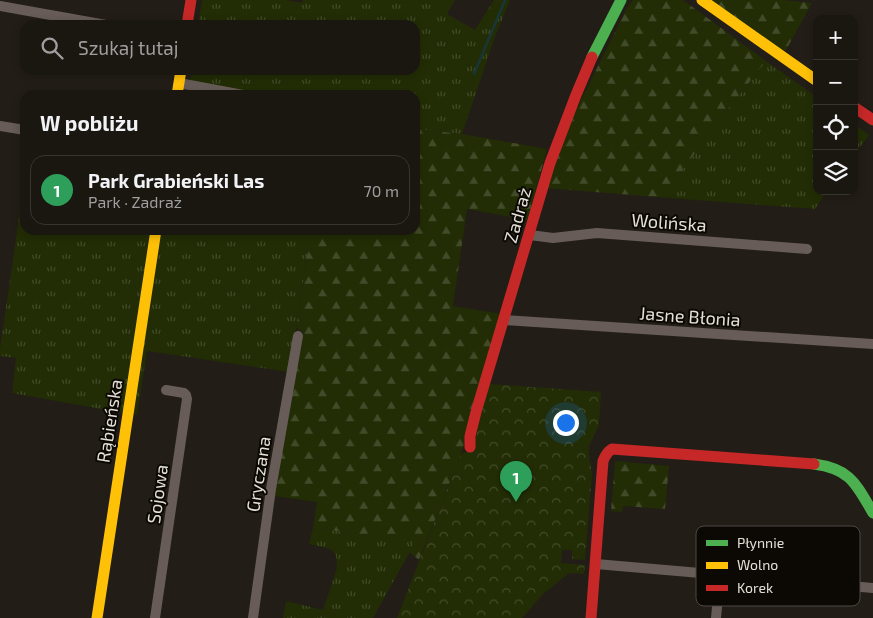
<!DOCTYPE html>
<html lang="pl">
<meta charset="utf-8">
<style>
:root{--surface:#1a1610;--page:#231f19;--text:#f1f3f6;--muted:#9f9f9f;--line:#383530;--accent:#2563eb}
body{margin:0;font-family:"Exo 2",sans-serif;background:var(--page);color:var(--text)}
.controls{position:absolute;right:15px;top:15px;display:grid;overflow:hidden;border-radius:10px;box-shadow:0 2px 8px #0003}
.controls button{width:45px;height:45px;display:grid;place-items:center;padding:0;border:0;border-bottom:1px solid var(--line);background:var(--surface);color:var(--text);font:25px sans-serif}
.you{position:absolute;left:565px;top:422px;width:18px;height:18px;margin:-12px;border:4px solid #fff;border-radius:50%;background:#1a73e8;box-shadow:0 0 0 8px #1a73e833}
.badge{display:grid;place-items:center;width:32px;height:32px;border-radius:50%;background:var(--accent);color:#fff;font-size:16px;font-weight:700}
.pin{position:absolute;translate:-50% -41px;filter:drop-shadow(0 1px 2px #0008)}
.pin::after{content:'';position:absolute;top:26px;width:18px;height:15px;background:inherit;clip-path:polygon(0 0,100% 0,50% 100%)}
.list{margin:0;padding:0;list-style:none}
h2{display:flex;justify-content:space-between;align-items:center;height:65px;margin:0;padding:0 20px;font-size:21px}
h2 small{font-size:16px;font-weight:400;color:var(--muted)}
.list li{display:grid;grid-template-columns:32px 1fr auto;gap:15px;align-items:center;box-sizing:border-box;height:70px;margin:0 10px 10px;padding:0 10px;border:1px solid var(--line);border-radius:15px}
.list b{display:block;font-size:19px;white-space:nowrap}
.list p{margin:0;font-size:16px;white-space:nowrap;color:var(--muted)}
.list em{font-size:16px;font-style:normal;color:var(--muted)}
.icon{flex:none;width:28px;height:28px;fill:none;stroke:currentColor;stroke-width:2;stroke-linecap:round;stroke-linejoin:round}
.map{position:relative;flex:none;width:873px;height:618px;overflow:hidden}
.search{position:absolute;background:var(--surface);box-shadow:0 2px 8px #0003;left:20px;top:20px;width:400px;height:55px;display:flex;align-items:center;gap:12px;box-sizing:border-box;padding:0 18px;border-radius:15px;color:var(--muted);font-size:19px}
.panel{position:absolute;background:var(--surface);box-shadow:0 2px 8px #0003;left:20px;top:90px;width:400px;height:145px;border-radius:15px}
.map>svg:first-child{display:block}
</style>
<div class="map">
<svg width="873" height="618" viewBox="0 0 873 618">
<defs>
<pattern id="grass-tufts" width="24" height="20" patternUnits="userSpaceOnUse" patternTransform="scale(1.25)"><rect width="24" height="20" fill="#222d05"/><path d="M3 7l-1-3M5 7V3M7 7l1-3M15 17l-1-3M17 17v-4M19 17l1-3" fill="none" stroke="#424b29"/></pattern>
<pattern id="forest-firs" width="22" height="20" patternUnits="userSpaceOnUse" patternTransform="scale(1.25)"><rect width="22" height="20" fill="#222d05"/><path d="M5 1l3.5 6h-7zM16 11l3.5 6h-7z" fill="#424b29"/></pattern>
<pattern id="park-crowns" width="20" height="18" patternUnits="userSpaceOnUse" patternTransform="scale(1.25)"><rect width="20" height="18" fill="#222d05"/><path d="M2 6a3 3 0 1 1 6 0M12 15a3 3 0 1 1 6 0" fill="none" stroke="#424b29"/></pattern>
</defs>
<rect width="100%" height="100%" fill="#221d16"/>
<path fill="url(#grass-tufts)" d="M 202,0 L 287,0 L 302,3 L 303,0 L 455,0 L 447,14 L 475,30 L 494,0 L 510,0 L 496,34 L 462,134 L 415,129 L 415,95 L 259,95 L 190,81 L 192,70 L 415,70 L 415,25 L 198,25 Z
M 766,61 L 817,97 L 817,191 L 827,191 L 815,209 L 670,198 L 665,189 L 675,181 L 712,129 Z
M 854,124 L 869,135 L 854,155 Z
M 25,176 L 25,230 L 152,230 L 124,413 L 12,393 L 16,358 L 0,356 L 0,349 Z
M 160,230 L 311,230 L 289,372 L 147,351 L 137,415 L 131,414 Z
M 313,528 L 416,541 L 373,618 L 283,618 L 286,601 L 323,610 L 337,568 L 336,555 L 331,549 L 309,544 Z"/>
<path fill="url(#forest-firs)" d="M 633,0 L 683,0 L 766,61 L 712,129 L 675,181 L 665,189 L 670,198 L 545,188 L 560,142 L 627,8 Z
M 710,0 L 784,0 L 812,3 L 786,50 L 782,50 Z
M 415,129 L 462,134 L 547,149 L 528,220 L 467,209 L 453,306 L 502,314 L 461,454 L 419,560 L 409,552 L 415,541 L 313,528 L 317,502 L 274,496 L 303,332 L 296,328 L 311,230 L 415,230 Z
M 615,461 L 669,466 L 665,509 L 623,506 L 622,512 L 611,511 Z"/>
<path fill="url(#park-crowns)" d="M 489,384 L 601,392 L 599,425 L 589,446 L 589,456 L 592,473 L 585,560 L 572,559 L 572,550 L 562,550 L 561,563 L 585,565 L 584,574 L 569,573 L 543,594 L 522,618 L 397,618 L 461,454 L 475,448 L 473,440 Z"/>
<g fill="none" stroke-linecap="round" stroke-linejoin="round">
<path stroke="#183638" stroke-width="2.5" d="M 474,74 L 505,0"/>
<path stroke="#675c57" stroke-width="10" d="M 0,6 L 106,25
M 179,83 L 243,95
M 0,126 L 25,130
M 530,235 L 553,238 L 597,233 L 807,249
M 504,320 L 873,344
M 596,564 L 873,588
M 155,618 L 187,399 L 186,395 L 184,393 L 166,390
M 253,618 L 271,489 L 298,336
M 716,618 L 720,574"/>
<path stroke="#4caf50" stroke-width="11" d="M 592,57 L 621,0
M 814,464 C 851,469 856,484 873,513"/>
<path stroke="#ffc107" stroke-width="11" d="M 702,0 L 817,81
M 177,95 L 181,70
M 97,618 L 156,230"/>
<path stroke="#c62828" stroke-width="11" d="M 187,25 L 191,0
M 854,107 L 873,120
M 470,447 L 470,436 L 476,412 L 550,163 L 576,95 L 592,57
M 591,618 L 603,461 C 605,456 607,452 612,449 L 814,464"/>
</g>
<g text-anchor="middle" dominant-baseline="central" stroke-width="4" stroke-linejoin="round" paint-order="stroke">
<g font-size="18" fill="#e4dfd7" stroke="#0c0905">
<text transform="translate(517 215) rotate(-74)">Zadraż</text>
<text transform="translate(669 222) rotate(4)">Wolińska</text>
<text transform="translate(690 316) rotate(4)">Jasne Błonia</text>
<text transform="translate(109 421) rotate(-81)">Rąbieńska</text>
<text transform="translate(258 474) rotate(-81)">Gryczana</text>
<text transform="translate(157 494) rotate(-82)">Sojowa</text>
</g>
</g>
<rect x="696" y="526" width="164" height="80" rx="8" fill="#0c0905" stroke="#4d4944" stroke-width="1"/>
<rect x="706" y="540" width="22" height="6" fill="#4caf50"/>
<rect x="706" y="562" width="22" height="7" fill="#ffc107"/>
<rect x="706" y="585" width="22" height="6" fill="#c62828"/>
<g font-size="14" fill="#e4dfd7">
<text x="737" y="548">Płynnie</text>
<text x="737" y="570">Wolno</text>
<text x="737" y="593">Korek</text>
</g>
</svg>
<div class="controls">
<button>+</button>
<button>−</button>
<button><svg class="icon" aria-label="locate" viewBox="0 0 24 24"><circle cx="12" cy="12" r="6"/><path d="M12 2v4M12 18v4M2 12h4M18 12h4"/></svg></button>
<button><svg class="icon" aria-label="layers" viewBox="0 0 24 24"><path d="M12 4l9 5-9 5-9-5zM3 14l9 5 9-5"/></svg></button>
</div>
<div class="you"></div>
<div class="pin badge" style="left:516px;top:502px;background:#2e9e5b">1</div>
<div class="search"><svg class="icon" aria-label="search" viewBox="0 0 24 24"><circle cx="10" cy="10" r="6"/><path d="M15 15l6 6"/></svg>Szukaj tutaj</div>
<section class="panel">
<h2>W pobliżu<small></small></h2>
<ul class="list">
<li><span class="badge" style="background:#2e9e5b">1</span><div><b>Park Grabieński Las</b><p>Park · Zadraż</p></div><em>70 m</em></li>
</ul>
</section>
</div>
